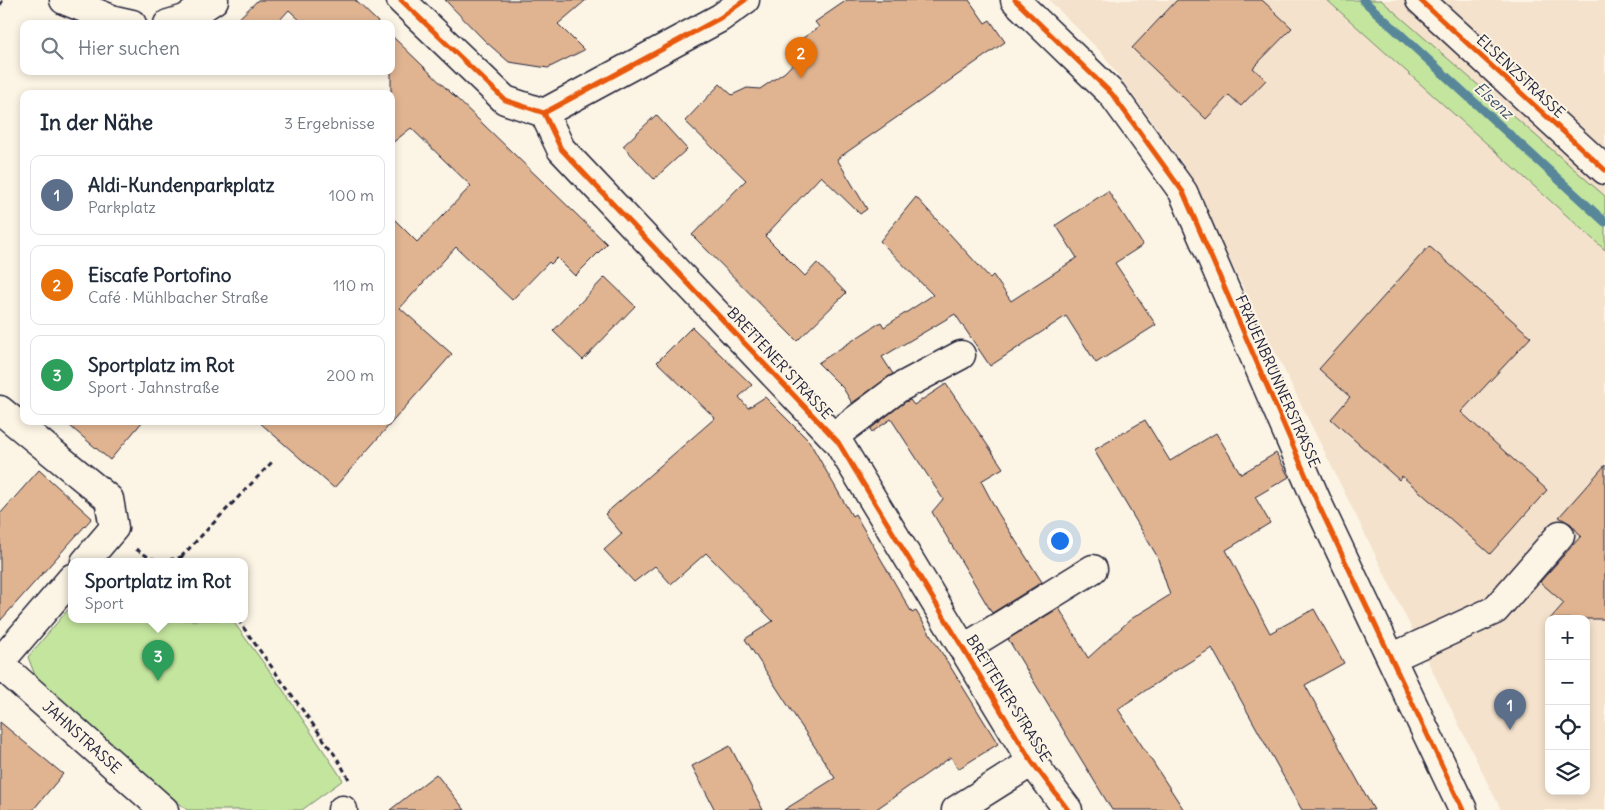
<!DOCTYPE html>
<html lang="de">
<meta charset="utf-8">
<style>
:root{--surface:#fff;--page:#f6f6f7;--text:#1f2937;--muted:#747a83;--line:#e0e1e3;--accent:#22223b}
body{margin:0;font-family:Delius,sans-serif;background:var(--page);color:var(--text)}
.controls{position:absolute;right:15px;bottom:15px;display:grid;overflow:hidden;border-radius:10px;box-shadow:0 2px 8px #0003}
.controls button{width:45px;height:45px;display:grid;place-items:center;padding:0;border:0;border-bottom:1px solid var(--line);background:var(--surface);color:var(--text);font:25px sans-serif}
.you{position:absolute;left:1059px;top:540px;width:18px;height:18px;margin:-12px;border:4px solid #fff;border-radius:50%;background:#1a73e8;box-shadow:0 0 0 8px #1a73e833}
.badge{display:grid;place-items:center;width:32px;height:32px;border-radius:50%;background:var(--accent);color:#fff;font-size:16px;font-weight:700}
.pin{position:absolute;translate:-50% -41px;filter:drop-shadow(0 1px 2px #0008)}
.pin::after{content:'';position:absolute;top:26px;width:18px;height:15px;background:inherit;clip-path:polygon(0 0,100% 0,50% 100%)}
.popup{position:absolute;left:68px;top:558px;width:180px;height:65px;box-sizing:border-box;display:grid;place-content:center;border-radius:10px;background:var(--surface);filter:drop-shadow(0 1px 4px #0005);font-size:16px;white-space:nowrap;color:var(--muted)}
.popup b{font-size:19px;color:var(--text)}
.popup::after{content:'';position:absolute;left:50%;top:100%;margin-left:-10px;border:10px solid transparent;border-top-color:var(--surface)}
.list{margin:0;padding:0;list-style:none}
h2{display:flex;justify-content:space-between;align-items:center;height:65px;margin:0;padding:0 20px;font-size:21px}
h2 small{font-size:16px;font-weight:400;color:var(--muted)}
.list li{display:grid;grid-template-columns:32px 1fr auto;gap:15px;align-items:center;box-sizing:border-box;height:80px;margin:0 10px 10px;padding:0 10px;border:1px solid var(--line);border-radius:10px}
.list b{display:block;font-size:19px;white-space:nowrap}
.list p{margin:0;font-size:16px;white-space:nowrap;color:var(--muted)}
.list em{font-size:16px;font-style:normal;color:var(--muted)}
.icon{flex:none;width:28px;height:28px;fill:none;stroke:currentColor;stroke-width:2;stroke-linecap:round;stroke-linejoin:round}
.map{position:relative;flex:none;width:1605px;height:810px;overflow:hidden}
.search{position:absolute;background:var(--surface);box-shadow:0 2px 8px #0003;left:20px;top:20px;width:375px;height:55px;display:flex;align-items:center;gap:12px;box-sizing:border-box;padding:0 18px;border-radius:10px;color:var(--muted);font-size:19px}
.panel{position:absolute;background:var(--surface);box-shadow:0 2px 8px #0003;left:20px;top:90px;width:375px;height:335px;border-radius:10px}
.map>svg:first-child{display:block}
</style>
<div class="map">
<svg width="1605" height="810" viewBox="0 0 1605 810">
<rect width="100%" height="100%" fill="#fcf5e5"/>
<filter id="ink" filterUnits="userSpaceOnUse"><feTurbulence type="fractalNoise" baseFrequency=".02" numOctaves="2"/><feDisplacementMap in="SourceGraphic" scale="10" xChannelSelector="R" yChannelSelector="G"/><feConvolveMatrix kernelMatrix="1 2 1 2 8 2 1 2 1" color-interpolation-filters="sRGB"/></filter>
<g filter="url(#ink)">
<path fill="#f4e2cc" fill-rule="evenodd" d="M 1049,0 L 1605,0 L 1605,810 L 1501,810 L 1181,161 L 1101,52 ZM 1549,619 L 1586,619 L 1586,791 L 1549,791 Z"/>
<path fill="#c4e59e" stroke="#73846c" d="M 1327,0 L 1381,0 L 1598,190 L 1605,196 L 1605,250 Z
M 72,605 L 72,620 L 232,620 L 279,684 L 343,780 L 302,810 L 187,810 L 36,678 L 28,657 Z"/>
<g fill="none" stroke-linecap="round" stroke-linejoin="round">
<path stroke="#58879a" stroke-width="9" d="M 1363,0 L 1605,222"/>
</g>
<path fill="#e0b491" stroke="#22223b" d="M 258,0 L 355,0 L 380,24 L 304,24 L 289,10 L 276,24 L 233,24 Z
M 445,0 L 586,0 L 558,24 L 584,50 L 548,68 L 509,62 L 485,41 Z
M 847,0 L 969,0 L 985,23 L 990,20 L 1005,42 L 837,159 L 867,209 L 860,214 L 821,176 L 765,236 L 805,276 L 817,263 L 846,293 L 797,341 L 692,235 L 746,180 L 685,121 L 720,84 L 732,95 L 747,88 L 760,89 L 785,72 L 806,50 L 800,40 L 819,27 L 815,22 Z
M 1177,0 L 1262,0 L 1292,28 L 1253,68 L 1266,80 L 1241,106 L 1229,95 L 1206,119 L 1132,48 Z
M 391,35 L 607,244 L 575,276 L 557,258 L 551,264 L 549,262 L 512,300 L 456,247 L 400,308 L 452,354 L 334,488 L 258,421 L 391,421 L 391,216 L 417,242 L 471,186 L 411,128 L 391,144 Z
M 656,115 L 687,149 L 654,179 L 623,146 Z
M 1108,191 L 1143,245 L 1115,263 L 1156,325 L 1096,363 L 1066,316 L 990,366 L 955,314 L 882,357 L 893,374 L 852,403 L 843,388 L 818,363 L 881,322 L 884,327 L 933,295 L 880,241 L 916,197 L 990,278 L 993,275 L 1011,301 L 1077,258 L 1056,225 Z
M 1429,246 L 1531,337 L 1461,412 L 1547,490 L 1490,554 L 1402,476 L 1399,480 L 1331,419 L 1350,397 L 1319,369 Z
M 605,277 L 635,306 L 583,360 L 553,331 Z
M 692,327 L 752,385 L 739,397 L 748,408 L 765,397 L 809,441 L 852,516 L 855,514 L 912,613 L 916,611 L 998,744 L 958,769 L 951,757 L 875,810 L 784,810 L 835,778 L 745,639 L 773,621 L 706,553 L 671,584 L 655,566 L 634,582 L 604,550 L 622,534 L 605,514 L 715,418 L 657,362 Z
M 946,384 L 1003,468 L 981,481 L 998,513 L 1042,582 L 992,613 L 932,512 L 943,499 L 891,419 L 872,432 L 870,429 L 905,402 L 910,400 L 914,405 Z
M 1145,420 L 1170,461 L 1216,433 L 1241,474 L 1276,453 L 1289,477 L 1255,497 L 1270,523 L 1226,550 L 1270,633 L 1314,609 L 1344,663 L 1305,685 L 1374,810 L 1302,810 L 1212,648 L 1170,674 L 1118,709 L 1184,810 L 1112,810 L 1008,639 L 1059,608 L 1088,658 L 1131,619 L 1170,595 L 1157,556 L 1094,450 Z
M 64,421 L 143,421 L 110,460 Z
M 1605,465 L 1605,619 L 1550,619 L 1564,603 L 1540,582 L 1581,536 L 1571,524 L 1559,517 Z
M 39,470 L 92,518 L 0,621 L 0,514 Z
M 0,722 L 63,774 L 33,810 L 0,810 Z
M 730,746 L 763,810 L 715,810 L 692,766 Z
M 436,774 L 465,810 L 390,810 Z"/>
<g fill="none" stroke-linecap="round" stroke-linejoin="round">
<g stroke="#22223b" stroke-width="31">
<path id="minor" d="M 64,0 L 114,20 L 132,24
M 401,0 L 505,100 L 544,113 L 561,149 L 838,442 L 1032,762 L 1068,810
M 1015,0 L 1112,94 L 1183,192 L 1319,506 L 1463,810
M 1420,0 L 1605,170
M 168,24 L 185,19 L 214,0
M 544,113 L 720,18 L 745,0
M 0,410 L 109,499 L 114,528 L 85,562
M 833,437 L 897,389 L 961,355
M 963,649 L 1093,569
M 1391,658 L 1495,610 L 1560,535
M 0,662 L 72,578
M 0,664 L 164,810
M 342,810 L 343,810
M 956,810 L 1032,762"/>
</g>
<path stroke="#22223b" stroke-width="3" stroke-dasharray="5 4" stroke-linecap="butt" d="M 0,5 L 3,0
M 136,549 C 153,561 160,563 181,557 L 186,562
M 181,557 L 273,461
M 238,620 L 337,758 L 350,781"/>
<use href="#minor" stroke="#fcf5e5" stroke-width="28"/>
<g stroke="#fcf5e5" stroke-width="8">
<path id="cycleway" d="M 401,0 L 505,100 L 544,113 L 561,149 L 838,442 L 1032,762 L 1068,810
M 1015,0 L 1112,94 L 1183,192 L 1319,506 L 1463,810
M 1420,0 L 1605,170
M 544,113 L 720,18 L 745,0"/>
</g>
<use href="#cycleway" stroke="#e8590c" stroke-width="5"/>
</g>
</g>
<g text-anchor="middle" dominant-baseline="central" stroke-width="4" stroke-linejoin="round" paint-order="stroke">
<g font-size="15" fill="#22223b" stroke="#fcf5e5">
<text transform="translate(1521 76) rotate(43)">ELSENZSTRASSE</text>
<text transform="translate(780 363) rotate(47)">BRETTENER STRASSE</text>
<text transform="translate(1278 381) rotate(66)">FRAUENBRUNNERSTRASSE</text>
<text transform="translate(1009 698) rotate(58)">BRETTENER STRASSE</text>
<text transform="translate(82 737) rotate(42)">JAHNSTRASSE</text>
</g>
<g font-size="16" font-style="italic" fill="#3d546b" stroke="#fcf5e5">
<text transform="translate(1494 100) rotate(42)">Elsenz</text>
</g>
</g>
</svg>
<div class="controls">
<button>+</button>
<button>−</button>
<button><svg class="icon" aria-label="locate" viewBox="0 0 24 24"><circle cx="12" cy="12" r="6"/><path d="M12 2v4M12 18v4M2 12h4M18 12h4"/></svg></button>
<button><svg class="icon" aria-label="layers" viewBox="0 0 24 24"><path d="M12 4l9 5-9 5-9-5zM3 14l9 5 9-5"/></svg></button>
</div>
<div class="you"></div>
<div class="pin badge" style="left:1510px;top:730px;background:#5c6f8a">1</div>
<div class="pin badge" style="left:801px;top:78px;background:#e8710a">2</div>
<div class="pin badge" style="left:158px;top:681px;background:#2e9e5b">3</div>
<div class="popup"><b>Sportplatz im Rot</b>Sport</div>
<div class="search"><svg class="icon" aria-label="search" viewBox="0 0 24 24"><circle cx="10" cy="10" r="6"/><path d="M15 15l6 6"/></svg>Hier suchen</div>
<section class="panel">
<h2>In der Nähe<small>3 Ergebnisse</small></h2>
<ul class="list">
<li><span class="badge" style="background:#5c6f8a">1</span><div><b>Aldi-Kundenparkplatz</b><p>Parkplatz</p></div><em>100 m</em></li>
<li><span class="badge" style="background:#e8710a">2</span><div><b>Eiscafe Portofino</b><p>Café · Mühlbacher Straße</p></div><em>110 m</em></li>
<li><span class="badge" style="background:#2e9e5b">3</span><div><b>Sportplatz im Rot</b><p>Sport · Jahnstraße</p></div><em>200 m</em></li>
</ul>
</section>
</div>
